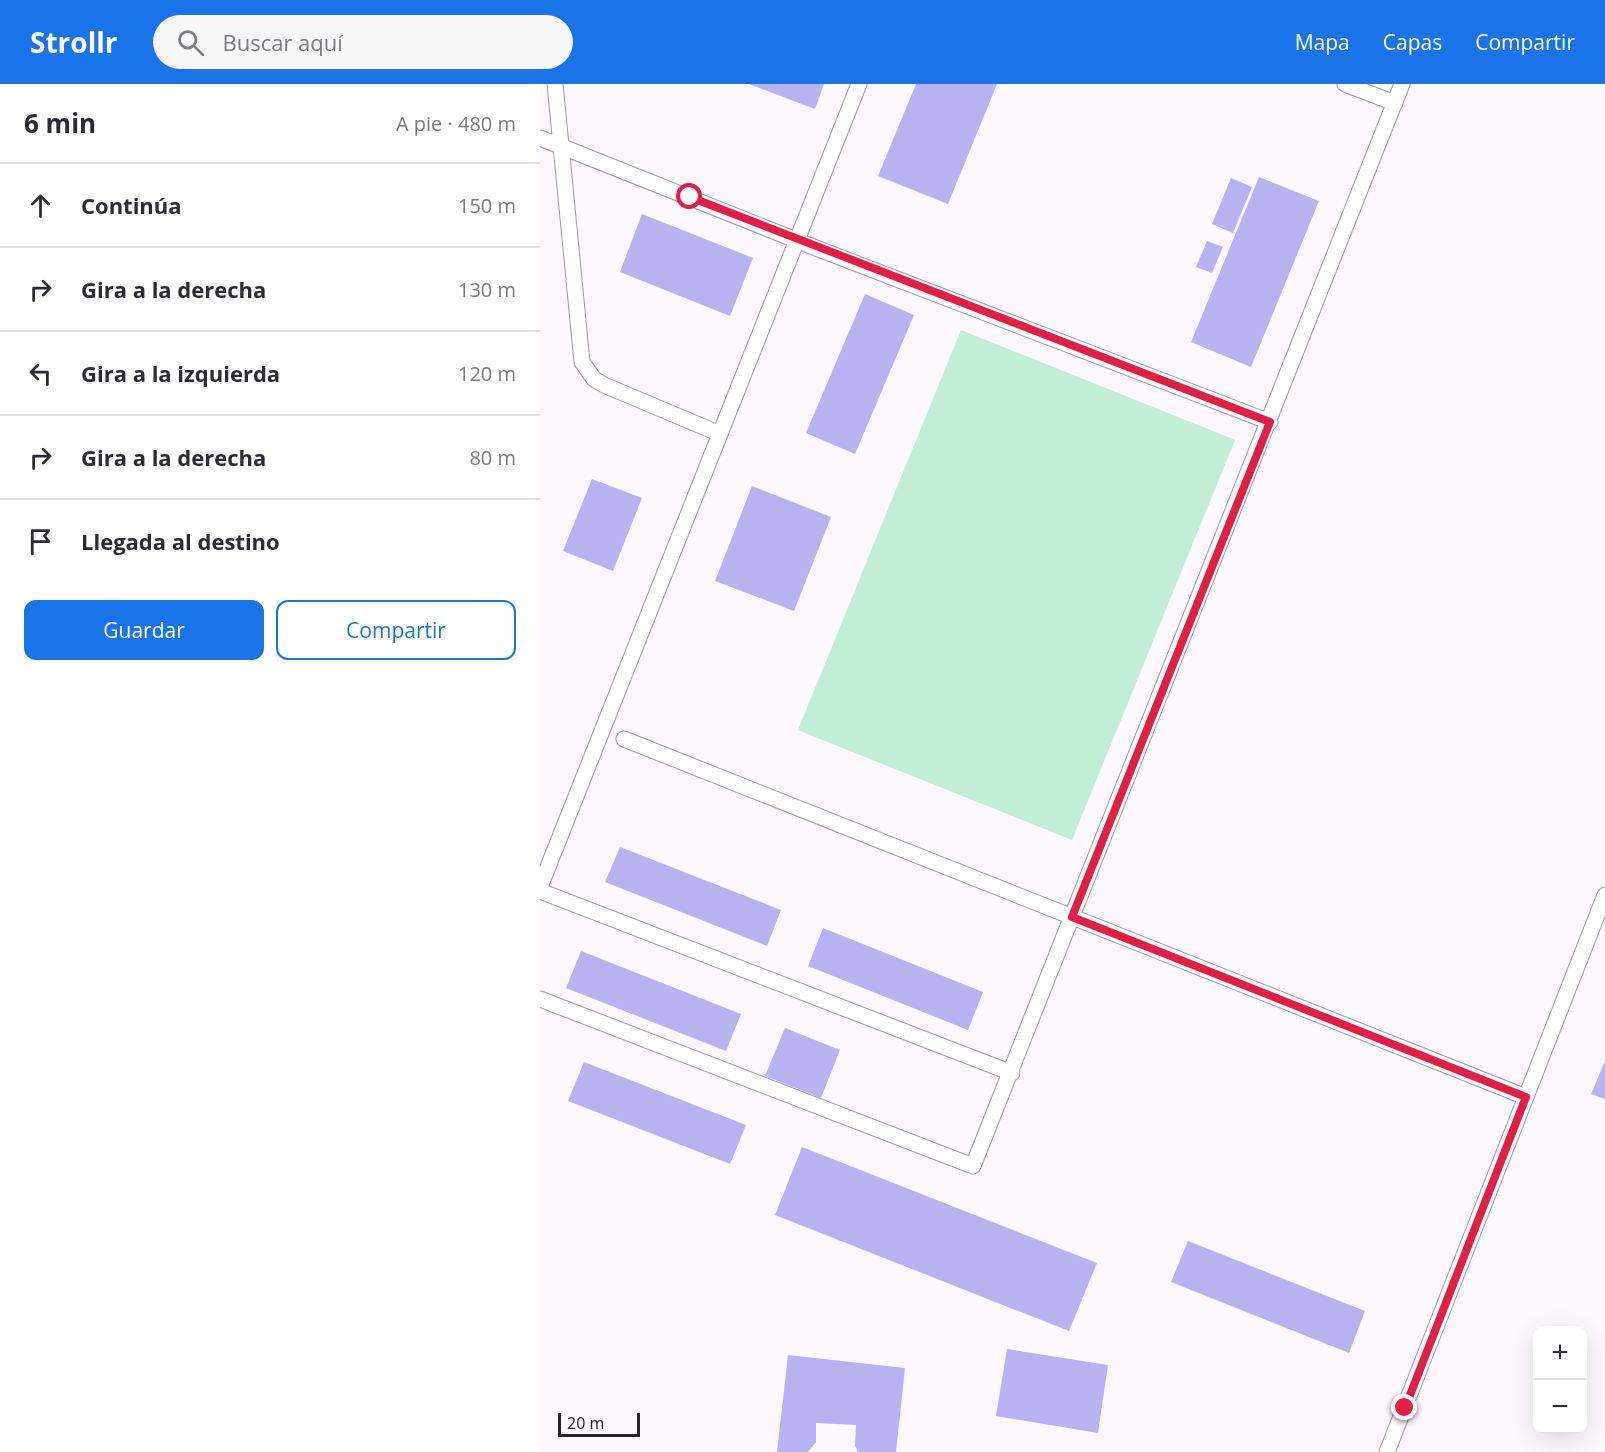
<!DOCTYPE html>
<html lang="es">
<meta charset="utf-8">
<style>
:root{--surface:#fff;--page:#f7f7f7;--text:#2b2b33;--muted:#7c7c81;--line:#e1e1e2;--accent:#1a73e8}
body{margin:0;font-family:"Open Sans",sans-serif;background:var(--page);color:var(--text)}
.controls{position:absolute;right:18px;bottom:18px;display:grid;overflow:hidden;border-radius:12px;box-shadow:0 6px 24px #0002}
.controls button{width:54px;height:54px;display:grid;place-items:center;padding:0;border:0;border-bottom:2px solid var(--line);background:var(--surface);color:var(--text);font:30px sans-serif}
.scale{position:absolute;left:18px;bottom:15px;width:82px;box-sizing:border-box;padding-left:6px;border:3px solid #252326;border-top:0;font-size:16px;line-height:21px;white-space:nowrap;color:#252326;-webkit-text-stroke:4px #fcf8fe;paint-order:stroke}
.stop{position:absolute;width:18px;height:18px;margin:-14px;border:4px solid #e11d48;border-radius:50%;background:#fff}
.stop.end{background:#e11d48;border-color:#fff;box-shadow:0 2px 6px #0008}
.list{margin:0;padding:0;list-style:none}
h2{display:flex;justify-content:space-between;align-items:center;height:78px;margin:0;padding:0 24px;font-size:26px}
h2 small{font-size:20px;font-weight:400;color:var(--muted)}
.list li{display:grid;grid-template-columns:39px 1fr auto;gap:18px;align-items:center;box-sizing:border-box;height:84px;padding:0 24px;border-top:2px solid var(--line)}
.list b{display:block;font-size:22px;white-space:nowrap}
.list em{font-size:20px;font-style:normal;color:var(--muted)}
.actions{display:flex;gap:12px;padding:18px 24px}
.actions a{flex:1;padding:14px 0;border:2px solid var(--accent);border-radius:12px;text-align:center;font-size:21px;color:var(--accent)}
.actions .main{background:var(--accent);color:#fff}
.icon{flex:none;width:33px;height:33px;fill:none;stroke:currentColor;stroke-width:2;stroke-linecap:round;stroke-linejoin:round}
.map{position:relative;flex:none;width:1065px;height:1368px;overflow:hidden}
header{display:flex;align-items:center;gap:36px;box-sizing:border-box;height:84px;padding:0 30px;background:var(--accent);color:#fff}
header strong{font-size:28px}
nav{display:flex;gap:33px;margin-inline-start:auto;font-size:21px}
.search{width:420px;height:54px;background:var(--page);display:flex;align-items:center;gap:15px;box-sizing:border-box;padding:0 21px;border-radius:33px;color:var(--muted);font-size:22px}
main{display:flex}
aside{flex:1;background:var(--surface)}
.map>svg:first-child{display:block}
</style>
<header>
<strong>Strollr</strong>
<div class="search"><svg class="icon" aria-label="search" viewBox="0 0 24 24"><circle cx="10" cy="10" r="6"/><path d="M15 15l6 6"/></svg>Buscar aquí</div>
<nav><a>Mapa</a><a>Capas</a><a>Compartir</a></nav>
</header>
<main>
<aside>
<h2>6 min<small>A pie · 480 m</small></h2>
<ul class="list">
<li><svg class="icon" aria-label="ahead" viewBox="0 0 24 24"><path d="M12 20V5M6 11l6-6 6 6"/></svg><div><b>Continúa</b></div><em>150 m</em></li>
<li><svg class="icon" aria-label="right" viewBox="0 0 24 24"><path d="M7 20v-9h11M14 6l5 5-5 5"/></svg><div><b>Gira a la derecha</b></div><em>130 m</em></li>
<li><svg class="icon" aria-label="left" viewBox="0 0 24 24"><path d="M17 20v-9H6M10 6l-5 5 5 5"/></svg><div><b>Gira a la izquierda</b></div><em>120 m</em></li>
<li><svg class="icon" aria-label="right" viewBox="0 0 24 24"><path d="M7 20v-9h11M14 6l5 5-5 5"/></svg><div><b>Gira a la derecha</b></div><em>80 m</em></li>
<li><svg class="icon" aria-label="arrive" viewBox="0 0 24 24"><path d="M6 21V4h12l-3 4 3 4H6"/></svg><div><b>Llegada al destino</b></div></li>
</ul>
<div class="actions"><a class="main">Guardar</a><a>Compartir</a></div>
</aside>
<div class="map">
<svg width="1065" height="1368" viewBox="0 0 1065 1368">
<rect width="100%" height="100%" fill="#fcf8fe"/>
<path fill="#c0eed7" d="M 421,246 L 695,356 L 532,756 L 258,646 Z"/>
<path fill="#b9b2f0" d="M 209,0 L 284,0 L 275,25 Z
M 376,0 L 457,0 L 408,120 L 338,92 Z
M 719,93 L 779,117 L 711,283 L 651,258 Z
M 691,94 L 712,103 L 693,149 L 672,140 Z
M 102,130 L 213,174 L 190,232 L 80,188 Z
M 667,157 L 683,163 L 672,189 L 656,183 Z
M 325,210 L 374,231 L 315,370 L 266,349 Z
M 52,395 L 102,414 L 73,487 L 23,467 Z
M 212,402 L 291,433 L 254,527 L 175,497 Z
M 80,763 L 241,826 L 227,862 L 65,798 Z
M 283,844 L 443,908 L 428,946 L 268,882 Z
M 41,867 L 201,930 L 186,967 L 26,904 Z
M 245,944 L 300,966 L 281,1014 L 225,992 Z
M 1065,977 L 1065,1015 L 1051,1010 Z
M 44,978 L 206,1041 L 190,1080 L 28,1017 Z
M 262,1063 L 557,1179 L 529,1247 L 235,1131 Z
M 648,1157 L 825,1227 L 809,1269 L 631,1198 Z
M 467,1265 L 568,1281 L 558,1349 L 456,1332 Z
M 248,1271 L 365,1284 L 356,1368 L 318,1368 L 315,1362 L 316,1341 L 276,1339 L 276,1358 L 268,1368 L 237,1368 Z"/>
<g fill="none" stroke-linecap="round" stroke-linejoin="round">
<g stroke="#a19aa4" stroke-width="17">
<path id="lane" d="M 15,0 L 42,278 L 54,295 L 64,301 L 178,349
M 805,0 L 855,19
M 0,54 L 276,164 L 730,338
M 84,655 L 986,1013
M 0,803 L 319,0
M 0,807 L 472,989
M 0,915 L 433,1082 L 862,0
M 847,1368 L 1065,811"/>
</g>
<use href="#lane" stroke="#fff" stroke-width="15"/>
</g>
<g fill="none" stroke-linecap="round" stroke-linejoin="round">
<path stroke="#e11d48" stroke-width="8" d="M 150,113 L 730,338 L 532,833 L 986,1013 L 865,1324"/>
</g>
</svg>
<div class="controls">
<button>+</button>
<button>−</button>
</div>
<div class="scale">20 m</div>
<div class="stop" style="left:150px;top:113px"></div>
<div class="stop end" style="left:865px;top:1324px"></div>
</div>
</main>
